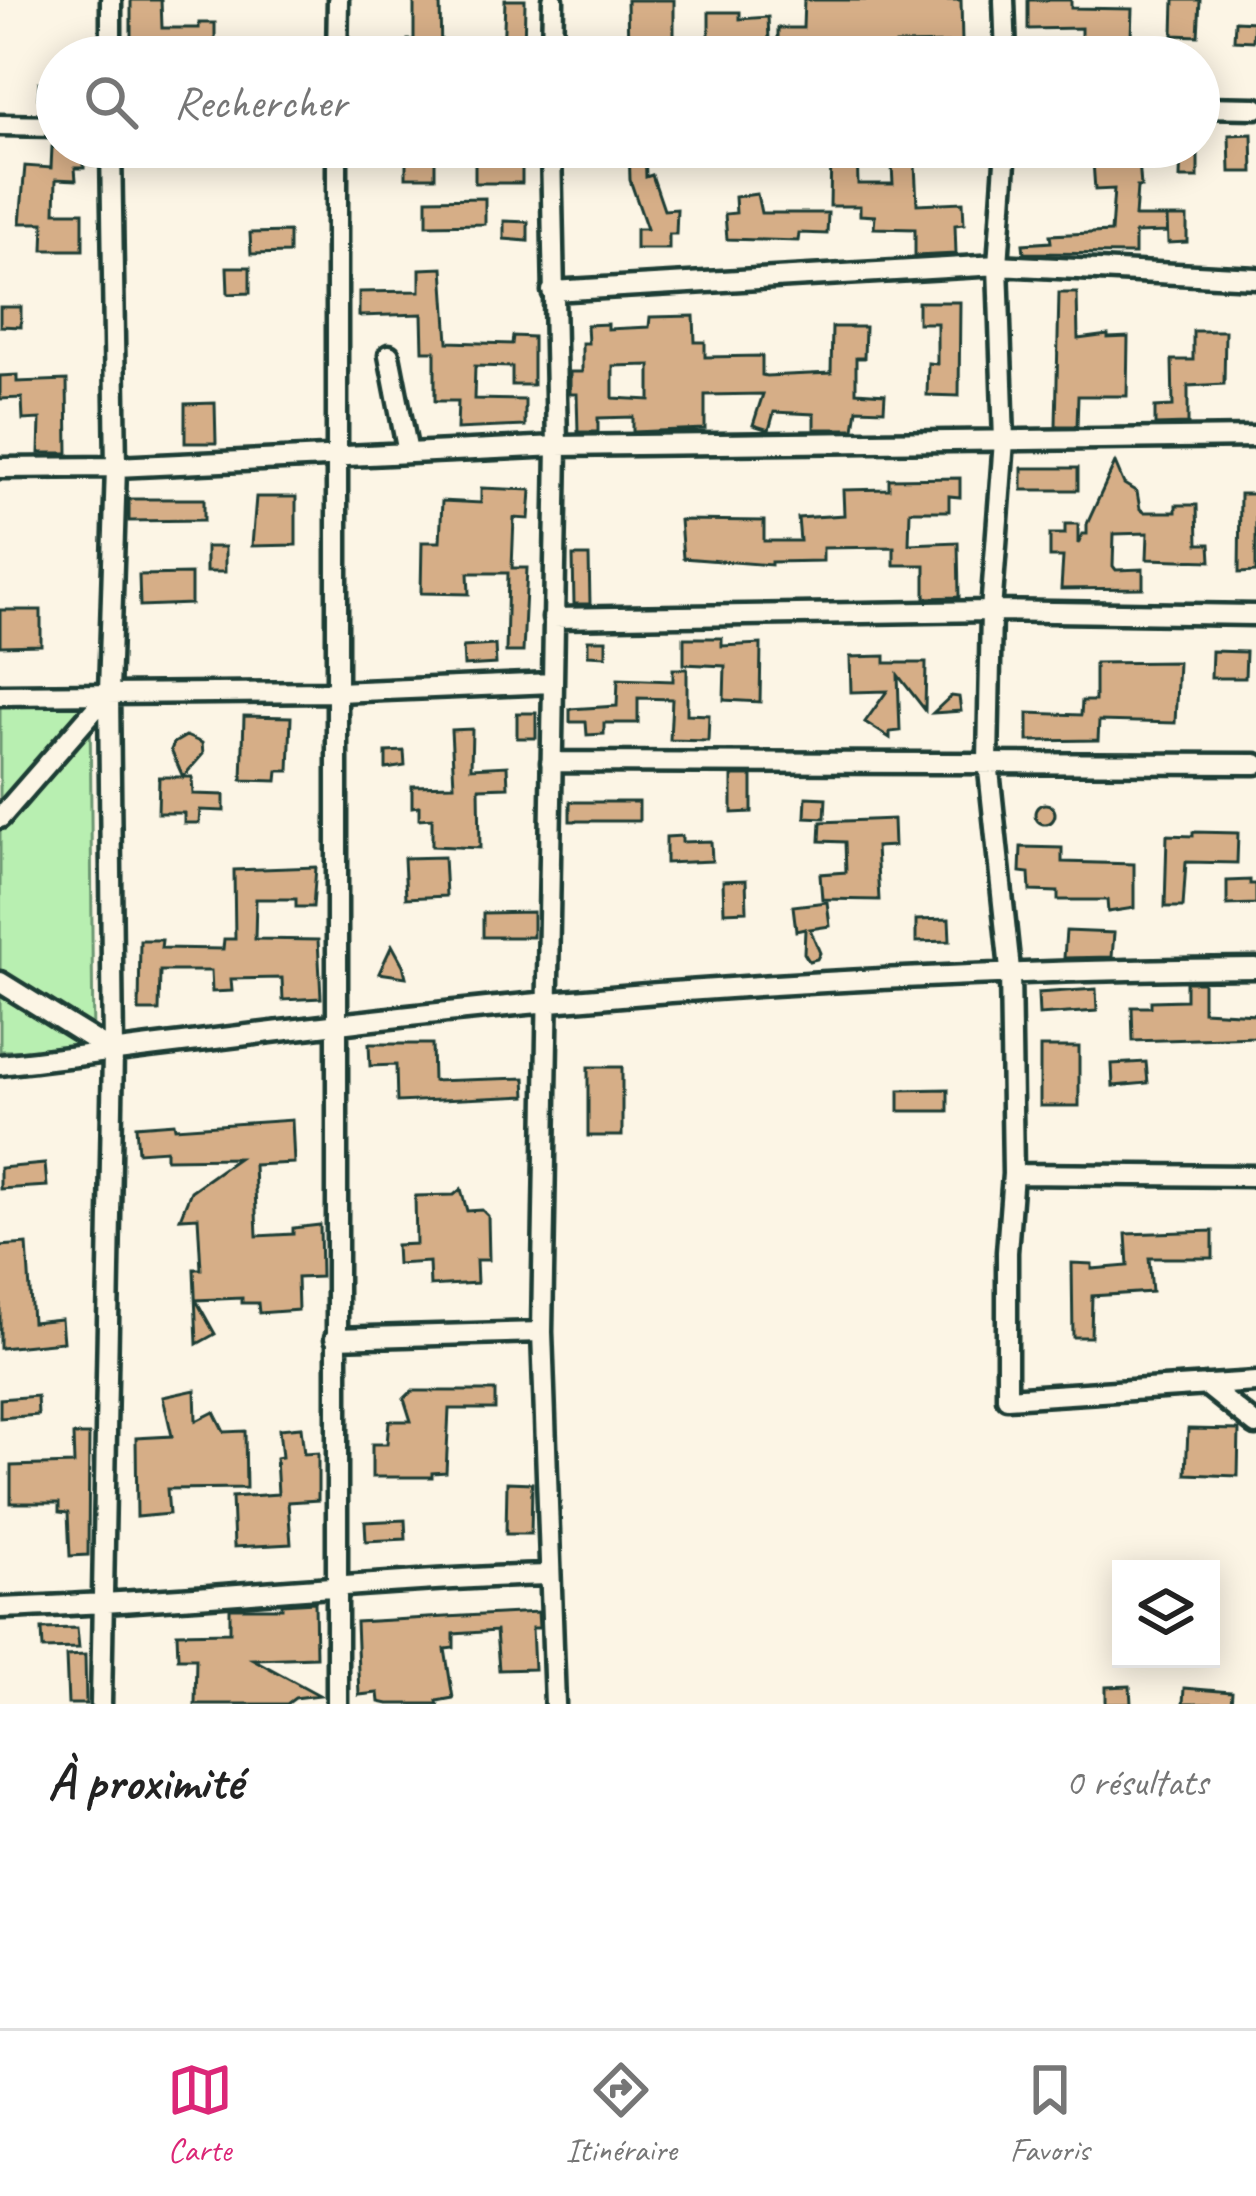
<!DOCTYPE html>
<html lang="fr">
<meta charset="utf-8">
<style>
:root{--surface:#fff;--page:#f6f6f6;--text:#222;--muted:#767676;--line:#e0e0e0;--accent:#db2777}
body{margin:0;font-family:Caveat,sans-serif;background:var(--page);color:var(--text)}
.controls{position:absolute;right:36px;bottom:36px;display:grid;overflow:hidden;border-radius:0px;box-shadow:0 6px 30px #0003}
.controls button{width:108px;height:108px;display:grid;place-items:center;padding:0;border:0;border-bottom:3px solid var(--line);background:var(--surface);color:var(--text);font:60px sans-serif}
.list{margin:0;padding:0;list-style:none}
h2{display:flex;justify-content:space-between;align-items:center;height:156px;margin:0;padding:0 48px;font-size:51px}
h2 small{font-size:39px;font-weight:400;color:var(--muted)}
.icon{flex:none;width:66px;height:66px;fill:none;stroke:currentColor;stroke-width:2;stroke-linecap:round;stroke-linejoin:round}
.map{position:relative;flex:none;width:1256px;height:1704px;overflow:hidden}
.search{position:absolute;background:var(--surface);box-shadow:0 6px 30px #0003;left:36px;right:36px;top:36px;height:132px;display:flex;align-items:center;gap:30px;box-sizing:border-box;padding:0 42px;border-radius:66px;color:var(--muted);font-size:45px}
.sheet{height:324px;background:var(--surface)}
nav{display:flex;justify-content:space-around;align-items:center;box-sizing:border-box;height:168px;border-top:3px solid var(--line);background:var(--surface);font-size:33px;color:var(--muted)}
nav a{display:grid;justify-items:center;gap:6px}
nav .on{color:var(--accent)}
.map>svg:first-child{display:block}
</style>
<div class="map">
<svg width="1256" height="1704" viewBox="0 0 1256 1704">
<rect width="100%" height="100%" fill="#fcf5e5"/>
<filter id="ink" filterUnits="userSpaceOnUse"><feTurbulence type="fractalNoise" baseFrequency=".00833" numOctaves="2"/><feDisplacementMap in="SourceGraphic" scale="24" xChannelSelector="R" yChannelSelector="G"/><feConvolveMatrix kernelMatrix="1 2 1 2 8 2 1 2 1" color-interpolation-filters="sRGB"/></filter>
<g filter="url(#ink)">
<path fill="#b8efb1" stroke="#6c9672" stroke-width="3" d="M 90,699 L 93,1049 L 0,1051 L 0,700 Z"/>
<path fill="#d6ae87" stroke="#1f3d34" stroke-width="3" fill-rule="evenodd" d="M 131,0 L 161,0 L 162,28 L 199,28 L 199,23 L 215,23 L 215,55 L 152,52 L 152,41 L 131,42 Z
M 414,0 L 440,0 L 441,57 L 409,57 L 408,40 L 414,40 Z
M 505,0 L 525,0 L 524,56 L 503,56 Z
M 627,0 L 674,0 L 674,57 L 637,57 L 637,52 L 628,52 Z
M 804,0 L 961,0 L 962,43 L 896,44 L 896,57 L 857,57 L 857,41 L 778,47 L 778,28 L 803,28 Z
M 1028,0 L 1071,0 L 1071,8 L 1132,9 L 1131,37 L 1114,36 L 1114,57 L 1081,57 L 1081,28 L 1028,29 Z
M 1174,0 L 1200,0 L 1198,36 L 1173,35 Z
M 709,12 L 740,12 L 740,19 L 768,17 L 769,40 L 742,41 L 742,57 L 709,57 Z
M 1235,21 L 1254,22 L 1253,41 L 1234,40 Z
M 39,82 L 57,82 L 57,99 L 38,98 Z
M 1252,134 L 1253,172 L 1230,172 L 1229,135 Z
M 52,147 L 84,147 L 84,168 L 75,168 L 76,180 L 56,179 L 55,212 L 83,212 L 83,250 L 43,250 L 44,223 L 20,223 L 25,166 L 51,168 Z
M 629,147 L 645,147 L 646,177 L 652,175 L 664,210 L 677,209 L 676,234 L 669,234 L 669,249 L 636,249 L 636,229 L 647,229 L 630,180 Z
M 891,147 L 939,147 L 939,164 L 915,165 L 917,204 L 963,202 L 964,224 L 955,225 L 956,254 L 915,256 L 915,229 L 874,228 L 875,216 L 860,215 L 860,206 L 830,206 L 831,152 L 857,151 L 858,184 L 893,184 Z
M 1092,147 L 1138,147 L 1141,187 L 1137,187 L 1135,217 L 1167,217 L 1167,232 L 1135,233 L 1135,254 L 1024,253 L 1023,244 L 1051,242 L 1050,235 L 1111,232 L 1114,189 L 1095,190 Z
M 1181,149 L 1198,149 L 1198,178 L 1180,178 Z
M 406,152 L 435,152 L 435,177 L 406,177 Z
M 475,153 L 522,153 L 522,183 L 475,183 Z
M 757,194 L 761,213 L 828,213 L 827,234 L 799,233 L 798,241 L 727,239 L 725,214 L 736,213 L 735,197 Z
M 485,198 L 485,224 L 427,225 L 427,199 Z
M 1167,217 L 1187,217 L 1187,242 L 1168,243 Z
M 504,221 L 528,222 L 528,241 L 504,239 Z
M 289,232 L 289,253 L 251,254 L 250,233 Z
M 227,267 L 250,267 L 250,293 L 228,294 Z
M 443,268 L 448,342 L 512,344 L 513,336 L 533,337 L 533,385 L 512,385 L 512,367 L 475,366 L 474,399 L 525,400 L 525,426 L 457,429 L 458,401 L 435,401 L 435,351 L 423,351 L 422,314 L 359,316 L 359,292 L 420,291 L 420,269 Z
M 1059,293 L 1077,293 L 1078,339 L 1108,335 L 1108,338 L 1128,337 L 1127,396 L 1078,396 L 1077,426 L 1056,426 Z
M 918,302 L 960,302 L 959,396 L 927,395 L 928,363 L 937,364 L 937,323 L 918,323 Z
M 0,307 L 21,307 L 21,327 L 0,326 Z
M 694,316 L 695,342 L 705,342 L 705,357 L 762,356 L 762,375 L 766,376 L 831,373 L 832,327 L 865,327 L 864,358 L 856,358 L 856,392 L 885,394 L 884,410 L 857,409 L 854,429 L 814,429 L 814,414 L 774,412 L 769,430 L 753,425 L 763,394 L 705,395 L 705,429 L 633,432 L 633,417 L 598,418 L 598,432 L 578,432 L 577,394 L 570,394 L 570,372 L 582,372 L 582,343 L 588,343 L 587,325 L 608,324 L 608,329 L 649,327 L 650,317 ZM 650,365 L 650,400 L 613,398 L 613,366 Z
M 1193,331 L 1225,331 L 1224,384 L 1188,386 L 1188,424 L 1155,425 L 1155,407 L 1173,406 L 1172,360 L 1193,360 Z
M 17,375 L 17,382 L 67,380 L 68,453 L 39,453 L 40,419 L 23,420 L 22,398 L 0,399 L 0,376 Z
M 215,403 L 216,443 L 185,443 L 185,404 Z
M 1115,463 L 1124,484 L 1137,492 L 1140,509 L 1144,512 L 1176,512 L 1176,505 L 1197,505 L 1198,544 L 1210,544 L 1211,561 L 1147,559 L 1148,533 L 1114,534 L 1113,566 L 1116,570 L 1143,569 L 1143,588 L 1061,589 L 1063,557 L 1050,557 L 1050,534 L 1065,534 L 1065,524 L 1078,524 L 1078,544 L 1082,534 L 1087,534 L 1087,524 Z
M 1022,468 L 1078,468 L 1078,490 L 1022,490 Z
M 960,478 L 960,497 L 949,496 L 949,511 L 910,511 L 909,544 L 958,542 L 959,597 L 925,598 L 925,565 L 894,565 L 894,547 L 823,548 L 823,561 L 771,562 L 771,565 L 683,558 L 680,520 L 764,521 L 764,541 L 800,541 L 798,518 L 844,515 L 843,490 L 889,489 L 889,479 Z
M 481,488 L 531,490 L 529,519 L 514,518 L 512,568 L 527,568 L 523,652 L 506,652 L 508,573 L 468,573 L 469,594 L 421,593 L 422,542 L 440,542 L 442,501 L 481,503 Z
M 1240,494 L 1256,494 L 1256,572 L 1239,573 Z
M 256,497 L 296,497 L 296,545 L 252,546 Z
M 129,499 L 204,499 L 204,520 L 129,521 Z
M 206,547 L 225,547 L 225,572 L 206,572 Z
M 573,556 L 589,556 L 590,604 L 574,604 Z
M 191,574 L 191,604 L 140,606 L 139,575 Z
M 0,610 L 41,610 L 41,645 L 0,646 Z
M 684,638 L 722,638 L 722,646 L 761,644 L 760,702 L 724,700 L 725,666 L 684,664 Z
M 588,640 L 606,640 L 606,656 L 588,655 Z
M 495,645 L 496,664 L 464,666 L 463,647 Z
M 1212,651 L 1246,652 L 1245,678 L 1211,678 Z
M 885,656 L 885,663 L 926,663 L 925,710 L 898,675 L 900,731 L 890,732 L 890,738 L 865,722 L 887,691 L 851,692 L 850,657 Z
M 1178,662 L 1175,723 L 1099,721 L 1098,740 L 1028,741 L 1028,713 L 1081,715 L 1082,701 L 1095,701 L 1095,663 Z
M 673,669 L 687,669 L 687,714 L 709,715 L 708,741 L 670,740 L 672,699 L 638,698 L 638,723 L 604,723 L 604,734 L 587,735 L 586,722 L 570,722 L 570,709 L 617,706 L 618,679 L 673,681 Z
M 951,696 L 959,697 L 961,711 L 933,713 Z
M 517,713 L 536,713 L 536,738 L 517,738 Z
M 244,716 L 291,717 L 289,771 L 278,771 L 277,781 L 242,780 Z
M 472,729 L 471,768 L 507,766 L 508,787 L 479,788 L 480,848 L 432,846 L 432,818 L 419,819 L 419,806 L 412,807 L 412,786 L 454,785 L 451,730 Z
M 186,736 L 202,743 L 203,754 L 183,777 L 171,750 L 174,743 Z
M 404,751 L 405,766 L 386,769 L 386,752 Z
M 732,776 L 752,776 L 752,812 L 732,813 Z
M 159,777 L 192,777 L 193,794 L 224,795 L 224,811 L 200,810 L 199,823 L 184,823 L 184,813 L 158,813 Z
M 806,797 L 826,798 L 825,818 L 805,817 Z
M 570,802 L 639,802 L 639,821 L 570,821 Z
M1035 814a10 10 0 1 1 20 0a10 10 0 1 1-20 0Z
M 893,819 L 894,846 L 876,847 L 879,900 L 822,899 L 820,874 L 846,872 L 845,842 L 820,841 L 821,822 Z
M 1193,832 L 1238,833 L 1237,863 L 1186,862 L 1183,907 L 1165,907 L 1167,835 L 1193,836 Z
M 682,836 L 682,842 L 711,841 L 712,861 L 666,863 L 666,837 Z
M 1021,847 L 1062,848 L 1062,862 L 1134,864 L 1134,908 L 1108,912 L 1107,900 L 1058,900 L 1058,892 L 1030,891 L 1029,873 L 1020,872 Z
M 444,857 L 446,896 L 406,898 L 404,858 Z
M 316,867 L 313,907 L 296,907 L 296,899 L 256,899 L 255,939 L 318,940 L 321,998 L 283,1000 L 282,978 L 231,979 L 232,991 L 212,992 L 211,971 L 160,971 L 159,1011 L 139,1011 L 140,940 L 162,940 L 161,948 L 223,949 L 224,939 L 235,939 L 234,870 Z
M 746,880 L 747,911 L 724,912 L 723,881 Z
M 1250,880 L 1250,884 L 1256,884 L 1256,904 L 1227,905 L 1227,881 Z
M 827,902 L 830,926 L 810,929 L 820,953 L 817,959 L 809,961 L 804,953 L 805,929 L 796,931 L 793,906 Z
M 533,912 L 533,937 L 483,937 L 483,913 Z
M 949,919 L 950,941 L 916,942 L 916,920 Z
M 1066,931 L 1114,933 L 1112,957 L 1064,958 Z
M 392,945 L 403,965 L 406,977 L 379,973 Z
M 1186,982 L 1203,982 L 1203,1011 L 1256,1014 L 1256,1037 L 1133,1041 L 1132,1007 L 1151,1007 L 1151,1001 L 1186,1000 Z
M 1096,989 L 1097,1011 L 1039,1015 L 1038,993 Z
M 369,1044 L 432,1044 L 433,1081 L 525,1078 L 526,1096 L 397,1102 L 396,1065 L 370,1066 Z
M 1040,1047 L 1079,1047 L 1079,1106 L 1040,1106 Z
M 1146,1062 L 1148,1083 L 1113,1086 L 1112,1064 Z
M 588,1067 L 622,1067 L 622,1136 L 588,1136 Z
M 948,1089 L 948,1111 L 899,1111 L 899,1090 Z
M 292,1120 L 294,1163 L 254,1165 L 257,1236 L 293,1234 L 293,1228 L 320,1225 L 321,1277 L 297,1278 L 298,1310 L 259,1313 L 258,1303 L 242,1303 L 242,1298 L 196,1300 L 215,1334 L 197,1344 L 194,1269 L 201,1269 L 198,1217 L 180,1218 L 191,1191 L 238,1158 L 166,1159 L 166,1150 L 138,1152 L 136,1126 L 174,1123 L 175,1128 Z
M 45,1164 L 47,1186 L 0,1189 L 0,1168 Z
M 461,1189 L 467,1211 L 482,1210 L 488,1216 L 489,1260 L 476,1260 L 477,1283 L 430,1286 L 429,1262 L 397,1264 L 396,1245 L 416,1244 L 415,1196 L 454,1195 Z
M 1213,1231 L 1213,1258 L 1149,1258 L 1152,1292 L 1092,1296 L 1091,1337 L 1073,1337 L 1072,1263 L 1092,1264 L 1092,1269 L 1128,1266 L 1126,1234 Z
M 27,1244 L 32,1322 L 61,1319 L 63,1342 L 0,1348 L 0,1246 Z
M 195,1390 L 196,1421 L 214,1412 L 224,1432 L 245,1431 L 246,1488 L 167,1489 L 169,1514 L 137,1517 L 136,1438 L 172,1436 L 163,1397 Z
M 412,1391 L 495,1391 L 495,1409 L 449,1409 L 446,1472 L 432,1473 L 432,1477 L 372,1477 L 372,1444 L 387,1444 L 389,1421 L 411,1421 L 404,1399 Z
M 37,1396 L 38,1415 L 0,1418 L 0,1399 Z
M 301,1427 L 304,1454 L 318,1453 L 318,1500 L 288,1502 L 291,1544 L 234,1547 L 232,1497 L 278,1494 L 276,1458 L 282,1457 L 279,1429 Z
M 1188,1429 L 1239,1430 L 1238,1476 L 1186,1474 Z
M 73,1435 L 89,1435 L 88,1555 L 70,1556 L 68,1513 L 59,1512 L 59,1503 L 11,1503 L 11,1466 L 74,1464 Z
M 507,1482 L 532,1483 L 531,1534 L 506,1534 Z
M 405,1520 L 406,1539 L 366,1541 L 365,1522 Z
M 315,1602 L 316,1657 L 253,1659 L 319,1695 L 295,1698 L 287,1704 L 195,1704 L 196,1658 L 178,1658 L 177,1633 L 230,1632 L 230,1608 L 282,1608 L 282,1604 Z
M 538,1612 L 539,1628 L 532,1628 L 534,1669 L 499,1670 L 496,1631 L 454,1634 L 454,1648 L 445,1649 L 453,1698 L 437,1701 L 438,1704 L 388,1704 L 379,1702 L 378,1693 L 359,1695 L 356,1622 Z
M 77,1628 L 79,1648 L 43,1649 L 42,1629 Z
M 85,1655 L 86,1704 L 68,1704 L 66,1656 Z
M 1130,1686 L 1131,1704 L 1106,1704 L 1106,1687 Z
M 1184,1688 L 1232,1692 L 1231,1704 L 1183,1704 Z"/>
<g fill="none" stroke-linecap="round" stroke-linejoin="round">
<g stroke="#1f3d34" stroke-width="27">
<path id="minor" d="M 1004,0 L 1006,57
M 111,57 L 111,0
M 337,57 L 338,0
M 552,57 L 553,0
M 1199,107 L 1256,108
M 0,125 L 57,126
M 337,147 L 337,1704
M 551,147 L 557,446 L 542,1332 L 555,1704
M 1006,147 L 998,265 L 1004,441 L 991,611 L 988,761 L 1010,970 L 1013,1174 L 1007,1252 L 1007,1398 L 1256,1382
M 552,291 L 998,265 L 1256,278
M 389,355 L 408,453
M 0,468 L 116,467 L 557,446 L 1256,437
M 553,618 L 991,611 L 1256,615
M 0,695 L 337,692 L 552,683
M 551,762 L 1256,764
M 0,818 L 109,693
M 0,982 L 113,1052
M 0,1065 C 183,1044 366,1018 550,1002 C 785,981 1020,970 1256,968
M 1013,1174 L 1256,1176
M 335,1338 L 542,1332
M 1206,1385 L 1256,1425
M 0,1608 C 184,1602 366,1580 550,1575
M 101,1704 L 113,1052 L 109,693 L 116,467 L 111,147"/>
</g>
<use href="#minor" stroke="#fcf5e5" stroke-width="18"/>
</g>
</g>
</svg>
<div class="controls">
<button><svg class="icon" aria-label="layers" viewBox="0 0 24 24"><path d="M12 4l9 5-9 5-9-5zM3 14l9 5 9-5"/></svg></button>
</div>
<div class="search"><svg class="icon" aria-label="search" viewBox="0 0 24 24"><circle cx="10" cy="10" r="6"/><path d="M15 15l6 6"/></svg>Rechercher</div>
</div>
<section class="sheet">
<h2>À proximité<small>0 résultats</small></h2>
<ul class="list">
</ul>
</section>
<nav>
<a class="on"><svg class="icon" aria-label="map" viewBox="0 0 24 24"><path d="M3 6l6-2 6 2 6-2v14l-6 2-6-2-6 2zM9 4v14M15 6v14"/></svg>Carte</a>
<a><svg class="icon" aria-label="directions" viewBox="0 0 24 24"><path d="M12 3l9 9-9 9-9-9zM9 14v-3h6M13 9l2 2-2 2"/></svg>Itinéraire</a>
<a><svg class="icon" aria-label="saved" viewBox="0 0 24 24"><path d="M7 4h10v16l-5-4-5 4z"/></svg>Favoris</a>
</nav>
